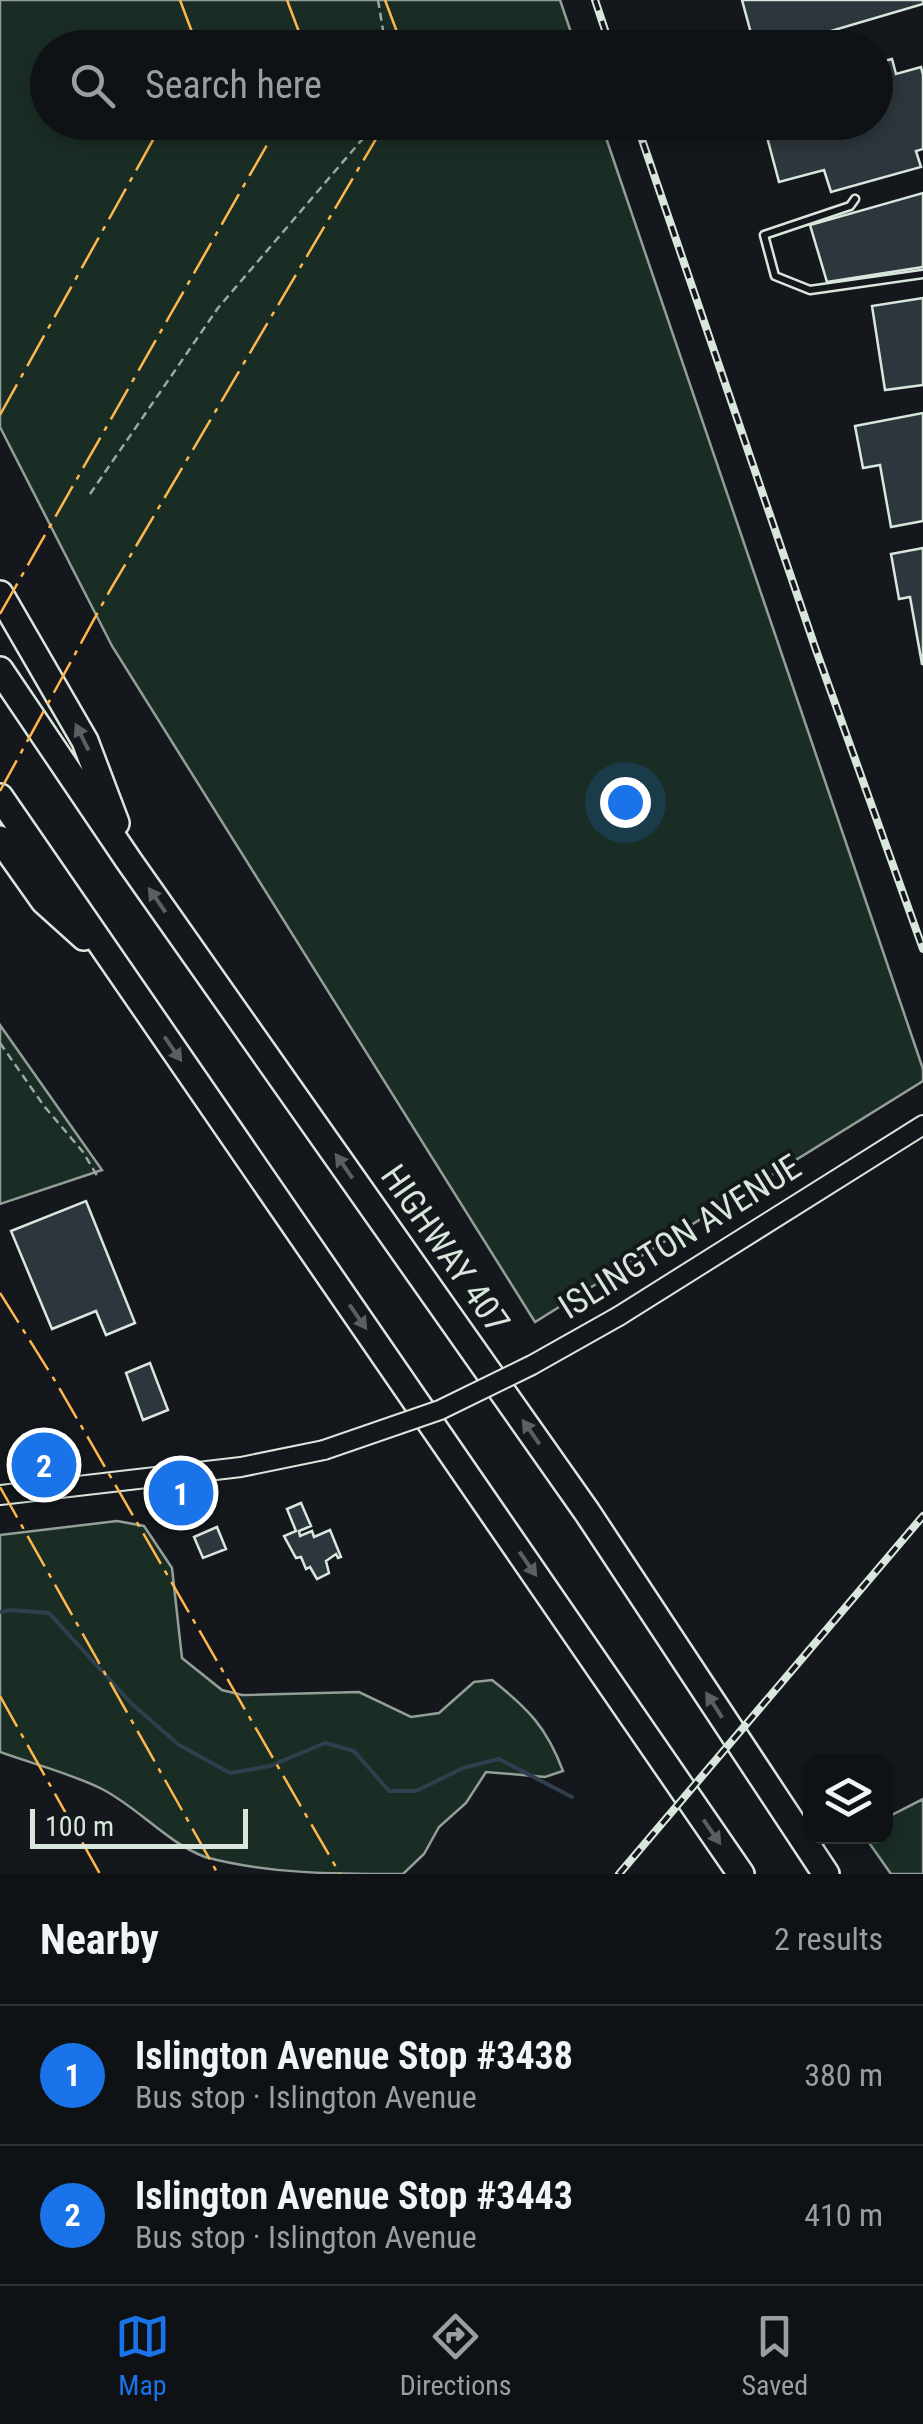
<!DOCTYPE html>
<meta charset="utf-8">
<style>
:root{--surface:#0f1215;--page:#1d2022;--text:#f1f3f6;--muted:#9b9ea0;--line:#2f3234;--accent:#1a73e8}
body{margin:0;font-family:"Roboto Condensed",sans-serif;background:var(--page);color:var(--text)}
.controls{position:absolute;right:30px;bottom:30px;display:grid;overflow:hidden;border-radius:20px;box-shadow:0 5px 15px #0003}
.controls button{width:90px;height:90px;display:grid;place-items:center;padding:0;border:0;border-bottom:2px solid var(--line);background:var(--surface);color:var(--text);font:50px sans-serif}
.scale{position:absolute;left:30px;bottom:25px;width:218px;box-sizing:border-box;padding-left:10px;border:5px solid #d8e6dc;border-top:0;font-size:28px;line-height:35px;white-space:nowrap;color:#d8e6dc;-webkit-text-stroke:8px #14181c;paint-order:stroke}
.you{position:absolute;left:625px;top:802px;width:35px;height:35px;margin:-25px;border:8px solid #fff;border-radius:50%;background:#1a73e8;box-shadow:0 0 0 15px #1a73e833}
.badge{display:grid;place-items:center;width:65px;height:65px;border-radius:50%;background:var(--accent);color:#fff;font-size:32px;font-weight:700}
.pin{position:absolute;translate:-50% -50%;border:5px solid #fff;box-shadow:0 2px 10px #0006}
.list{margin:0;padding:0;list-style:none}
h2{display:flex;justify-content:space-between;align-items:center;height:130px;margin:0;padding:0 40px;font-size:42px}
h2 small{font-size:32px;font-weight:400;color:var(--muted)}
.list li{display:grid;grid-template-columns:65px 1fr auto;gap:30px;align-items:center;box-sizing:border-box;height:140px;padding:0 40px;border-top:2px solid var(--line)}
.list b{display:block;font-size:38px;white-space:nowrap}
.list p{margin:0;font-size:32px;white-space:nowrap;color:var(--muted)}
.list em{font-size:32px;font-style:normal;color:var(--muted)}
.icon{flex:none;width:55px;height:55px;fill:none;stroke:currentColor;stroke-width:2;stroke-linecap:round;stroke-linejoin:round}
.map{position:relative;flex:none;width:923px;height:1874px;overflow:hidden}
.search{position:absolute;background:var(--surface);box-shadow:0 5px 15px #0003;left:30px;right:30px;top:30px;height:110px;display:flex;align-items:center;gap:25px;box-sizing:border-box;padding:0 35px;border-radius:55px;color:var(--muted);font-size:38px}
.sheet{height:410px;background:var(--surface)}
nav{display:flex;justify-content:space-around;align-items:center;box-sizing:border-box;height:140px;border-top:2px solid var(--line);background:var(--surface);font-size:28px;color:var(--muted)}
nav a{display:grid;justify-items:center;gap:5px}
nav .on{color:var(--accent)}
.map>svg:first-child{display:block}
</style>
<div class="map">
<svg width="923" height="1874" viewBox="0 0 923 1874">
<rect width="100%" height="100%" fill="#14181c"/>
<path fill="#1a2d24" stroke="#939e99" stroke-width="2.5" d="M 0,0 L 560,0 L 576,47 L 48,48 L 48,122 L 601,123 L 923,1069 L 923,1081 L 535,1322 L 112,646 L 0,427 Z
M 0,1025 L 102,1170 L 0,1204 Z
M 117,1521 L 144,1526 L 172,1568 L 182,1658 L 222,1690 L 242,1695 L 359,1692 L 411,1717 L 439,1713 L 474,1682 L 492,1680 C 528,1708 547,1728 563,1771 L 545,1777 L 486,1772 L 466,1803 L 439,1827 L 424,1854 L 403,1874 C 336,1874 268,1874 205,1857 C 166,1842 139,1808 102,1789 C 70,1773 33,1764 0,1752 L 0,1535 Z
M 923,1799 L 923,1874 L 891,1874 L 865,1837 L 886,1836 L 886,1818 Z"/>
<g fill="none" stroke-linecap="round" stroke-linejoin="round">
<path stroke="#2f3f4d" stroke-width="4" d="M 0,1612 L 11,1610 L 49,1613 L 132,1704 L 179,1745 L 230,1773 L 270,1766 L 325,1743 L 354,1751 L 389,1791 L 416,1791 L 463,1768 L 499,1759 L 572,1797"/>
</g>
<path fill="#2c363c" stroke="#d8e6dc" stroke-width="2.5" d="M 742,0 L 923,0 L 923,4 L 773,48 L 755,48 Z
M 892,59 L 896,74 L 921,67 L 923,75 L 923,149 L 916,151 L 921,167 L 831,192 L 824,170 L 779,182 L 763,122 L 876,122 L 876,63 Z
M 923,193 L 923,267 L 827,282 L 810,225 Z
M 923,298 L 923,385 L 885,390 L 872,306 Z
M 923,413 L 923,521 L 891,527 L 880,465 L 863,468 L 855,426 Z
M 923,548 L 923,664 L 922,664 L 910,597 L 899,599 L 891,554 Z
M 86,1201 L 135,1323 L 106,1335 L 96,1311 L 52,1329 L 11,1231 Z
M 150,1363 L 168,1410 L 143,1420 L 126,1373 Z
M 301,1503 L 311,1526 L 299,1531 L 300,1536 L 312,1531 L 314,1537 L 330,1530 L 341,1557 L 338,1558 L 336,1554 L 326,1561 L 329,1573 L 317,1579 L 310,1567 L 306,1569 L 301,1557 L 296,1558 L 284,1536 L 296,1531 L 287,1509 Z
M 217,1527 L 226,1549 L 203,1558 L 194,1537 Z"/>
<g fill="none" stroke-linecap="round" stroke-linejoin="round">
<g stroke="#d8e6dc" stroke-width="11">
<path id="service" d="M 855,199 L 850,206 L 764,235 L 775,276 L 810,290 L 923,274"/>
</g>
<g stroke="#d8e6dc" stroke-width="22">
<path id="secondary" d="M 619,1316 L 923,1125
M 0,1495 L 241,1467 L 324,1450"/>
</g>
<g stroke="#d8e6dc" stroke-width="30">
<path id="motorway" d="M 0,594 L 85,741 L 116,823
M 0,670 L 129,861 L 587,1512 L 826,1874
M 0,797 L 741,1874
M 0,839 L 44,901 L 84,937"/>
</g>
<path stroke="#9da8a2" stroke-width="2.5" stroke-dasharray="8 5" stroke-linecap="butt" d="M 378,0 L 386,48
M 90,494 L 218,308 L 377,122
M 0,1043 L 44,1106 L 83,1152 L 99,1179"/>
<use href="#service" stroke="#14181c" stroke-width="6"/>
<use href="#secondary" stroke="#14181c" stroke-width="18"/>
<use href="#motorway" stroke="#14181c" stroke-width="25"/>
<g stroke="#d8e6dc" stroke-width="8">
<path id="rail" d="M 595,0 L 611,48
M 636,122 L 816,650 L 923,949
M 619,1874 L 923,1516"/>
</g>
<use href="#rail" stroke="#14181c" stroke-width="4" stroke-dasharray="11" stroke-linecap="butt"/>
<g stroke="#d8e6dc" stroke-width="22" stroke-linecap="butt">
<path id="secondary-bridge" d="M 324,1450 L 440,1410 L 532,1365 L 619,1316"/>
</g>
<use href="#secondary-bridge" stroke="#14181c" stroke-width="18"/>
<path stroke="#ffb74d" stroke-width="2.5" stroke-dasharray="35 8 5 8" stroke-linecap="butt" d="M 180,0 L 198,48
M 287,0 L 305,48
M 385,0 L 403,48
M 0,415 L 163,122
M 0,614 L 280,122
M 0,791 L 109,592 L 386,122
M 0,1293 L 57,1384 L 340,1874
M 0,1487 L 218,1874
M 0,1696 L 100,1874"/>
</g>
<defs><path id="oneway-solid" d="M-6-.8H1V-3.2L6.5 0L1 3.2V.8H-6Z" transform="scale(2.5)"/></defs>
<g fill="#59605f">
<use href="#oneway-solid" transform="translate(82 737) rotate(-116)"/>
<use href="#oneway-solid" transform="translate(157 900) rotate(-125)"/>
<use href="#oneway-solid" transform="translate(173 1049) rotate(55)"/>
<use href="#oneway-solid" transform="translate(344 1166) rotate(-125)"/>
<use href="#oneway-solid" transform="translate(358 1317) rotate(55)"/>
<use href="#oneway-solid" transform="translate(531 1432) rotate(-125)"/>
<use href="#oneway-solid" transform="translate(528 1564) rotate(55)"/>
<use href="#oneway-solid" transform="translate(714 1705) rotate(-123)"/>
<use href="#oneway-solid" transform="translate(712 1832) rotate(55)"/>
</g>
<g text-anchor="middle" dominant-baseline="central" stroke-width="8" stroke-linejoin="round" paint-order="stroke">
<g font-size="35" fill="#d8e6dc" stroke="#14181c">
<text transform="translate(680 1237) rotate(-32)">ISLINGTON AVENUE</text>
<text transform="translate(445 1249) rotate(55)">HIGHWAY 407</text>
</g>
</g>
</svg>
<div class="controls">
<button><svg class="icon" aria-label="layers" viewBox="0 0 24 24"><path d="M12 4l9 5-9 5-9-5zM3 14l9 5 9-5"/></svg></button>
</div>
<div class="scale">100 m</div>
<div class="you"></div>
<div class="pin badge" style="left:181px;top:1493px">1</div>
<div class="pin badge" style="left:44px;top:1465px">2</div>
<div class="search"><svg class="icon" aria-label="search" viewBox="0 0 24 24"><circle cx="10" cy="10" r="6"/><path d="M15 15l6 6"/></svg>Search here</div>
</div>
<section class="sheet">
<h2>Nearby<small>2 results</small></h2>
<ul class="list">
<li><span class="badge">1</span><div><b>Islington Avenue Stop #3438</b><p>Bus stop · Islington Avenue</p></div><em>380 m</em></li>
<li><span class="badge">2</span><div><b>Islington Avenue Stop #3443</b><p>Bus stop · Islington Avenue</p></div><em>410 m</em></li>
</ul>
</section>
<nav>
<a class="on"><svg class="icon" aria-label="map" viewBox="0 0 24 24"><path d="M3 6l6-2 6 2 6-2v14l-6 2-6-2-6 2zM9 4v14M15 6v14"/></svg>Map</a>
<a><svg class="icon" aria-label="directions" viewBox="0 0 24 24"><path d="M12 3l9 9-9 9-9-9zM9 14v-3h6M13 9l2 2-2 2"/></svg>Directions</a>
<a><svg class="icon" aria-label="saved" viewBox="0 0 24 24"><path d="M7 4h10v16l-5-4-5 4z"/></svg>Saved</a>
</nav>
